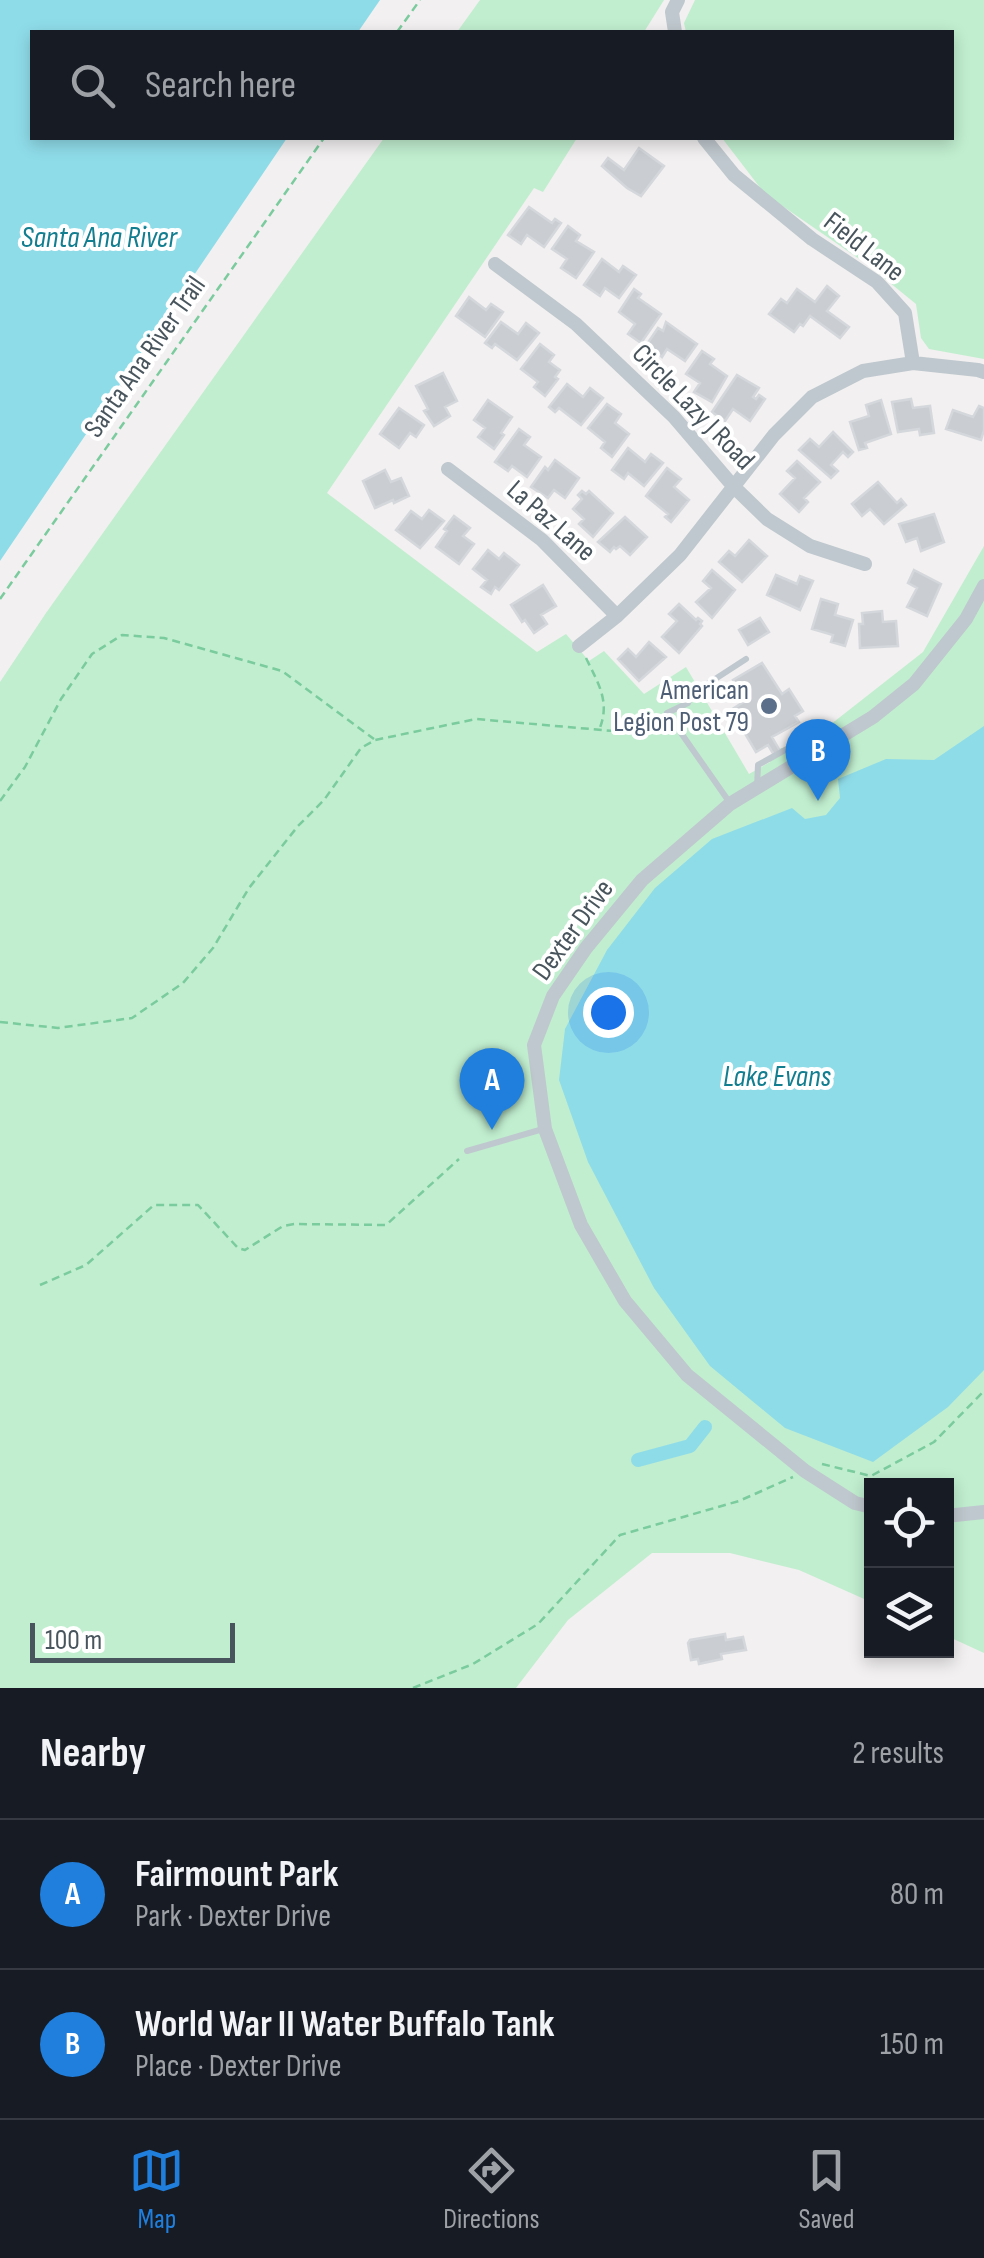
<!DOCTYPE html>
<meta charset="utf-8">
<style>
:root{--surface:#171b24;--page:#242831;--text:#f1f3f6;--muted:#9ea1a6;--line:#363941;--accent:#207fdc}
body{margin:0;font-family:"Sofia Sans Condensed",sans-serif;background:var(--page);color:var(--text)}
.controls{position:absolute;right:30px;bottom:30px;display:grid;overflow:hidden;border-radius:0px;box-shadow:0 5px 15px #0003}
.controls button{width:90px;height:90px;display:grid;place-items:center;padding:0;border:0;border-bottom:2px solid var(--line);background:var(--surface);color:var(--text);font:50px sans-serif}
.scale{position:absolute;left:30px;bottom:25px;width:205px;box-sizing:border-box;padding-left:10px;border:5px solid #49555d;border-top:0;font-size:28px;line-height:35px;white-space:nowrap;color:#49555d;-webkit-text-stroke:8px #fff;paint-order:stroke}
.you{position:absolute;left:608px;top:1012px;width:35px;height:35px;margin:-25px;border:8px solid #fff;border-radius:50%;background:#1a73e8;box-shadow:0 0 0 15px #1a73e833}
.badge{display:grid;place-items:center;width:65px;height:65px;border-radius:50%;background:var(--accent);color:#fff;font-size:32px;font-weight:700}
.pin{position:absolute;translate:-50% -82px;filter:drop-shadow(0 2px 5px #0008)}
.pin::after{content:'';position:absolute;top:52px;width:35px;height:30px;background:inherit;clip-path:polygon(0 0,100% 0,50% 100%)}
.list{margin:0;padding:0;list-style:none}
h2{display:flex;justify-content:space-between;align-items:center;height:130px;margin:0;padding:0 40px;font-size:42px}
h2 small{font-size:32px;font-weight:400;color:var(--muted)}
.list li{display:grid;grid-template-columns:65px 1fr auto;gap:30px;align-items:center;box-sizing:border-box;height:150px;padding:0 40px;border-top:2px solid var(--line)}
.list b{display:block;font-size:38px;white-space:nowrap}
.list p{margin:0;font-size:32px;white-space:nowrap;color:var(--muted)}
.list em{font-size:32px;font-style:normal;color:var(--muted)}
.icon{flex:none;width:55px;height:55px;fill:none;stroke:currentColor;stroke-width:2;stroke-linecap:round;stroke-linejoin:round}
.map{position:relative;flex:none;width:984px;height:1688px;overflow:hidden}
.search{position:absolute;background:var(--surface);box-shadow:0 5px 15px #0003;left:30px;right:30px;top:30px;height:110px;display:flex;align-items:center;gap:25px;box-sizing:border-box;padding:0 35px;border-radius:0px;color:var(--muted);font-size:38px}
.sheet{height:430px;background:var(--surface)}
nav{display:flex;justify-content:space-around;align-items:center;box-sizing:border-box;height:140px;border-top:2px solid var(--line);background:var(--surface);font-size:28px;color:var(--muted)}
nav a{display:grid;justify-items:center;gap:5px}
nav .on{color:var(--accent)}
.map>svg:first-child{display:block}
</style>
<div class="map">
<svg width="984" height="1688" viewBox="0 0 984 1688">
<rect width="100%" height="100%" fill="#f2f0f0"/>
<path fill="#c1eecf" d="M 480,0 L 664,0 L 644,32 L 457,32 Z
M 695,0 L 984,0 L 984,359 L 929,349 L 921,338 L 916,304 L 868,265 L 765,194 L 722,138 L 952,138 L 952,32 L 686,32 L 684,23 Z
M 384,138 L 577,138 L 543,192 L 534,188 L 327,493 L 537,652 L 566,634 L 589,661 L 604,651 L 644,694 L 686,667 L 749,774 L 770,762 L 770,757 L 781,748 L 793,747 L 835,721 L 923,652 L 984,546 L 984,1653 L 947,1636 L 946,1486 L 872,1486 L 871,1602 L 799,1570 L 730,1553 L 652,1553 L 568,1620 L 516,1688 L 0,1688 L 0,682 L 46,613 Z"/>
<path fill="#8fdce9" d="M 0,0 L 380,0 L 358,32 L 32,32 L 32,138 L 287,138 L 0,561 Z
M 984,726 L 984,1370 L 948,1407 L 873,1462 L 785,1428 L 710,1366 L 654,1288 L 588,1162 L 559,1080 L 565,1029 L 607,950 L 655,888 L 712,839 L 792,808 L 805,819 L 826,815 L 840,798 L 838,779 L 886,759 L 934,760 Z"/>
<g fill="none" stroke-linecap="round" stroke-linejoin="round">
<path stroke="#8fdce9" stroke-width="14" d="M 638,1460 L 690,1446 L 705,1427"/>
</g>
<path fill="#caced2" stroke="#d4d7db" stroke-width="2.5" d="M 639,148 L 664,166 L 641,196 L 627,188 L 602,166 L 608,158 L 624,170 Z
M 529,207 L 552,223 L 555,219 L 561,223 L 544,247 L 527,235 L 521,244 L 508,235 Z
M 568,226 L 580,235 L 576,241 L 594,252 L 576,278 L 561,268 L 567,259 L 552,249 Z
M 602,259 L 619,272 L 623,266 L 636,275 L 619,298 L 605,288 L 600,296 L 584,285 Z
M 827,286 L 839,296 L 827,311 L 849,327 L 840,338 L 810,316 L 803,326 L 800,324 L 794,332 L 769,314 L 781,299 L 787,303 L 797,289 L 815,302 Z
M 634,289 L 641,294 L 638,298 L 661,314 L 641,343 L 628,334 L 635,324 L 619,312 Z
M 469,297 L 486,310 L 491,304 L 503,312 L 485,337 L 456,316 Z
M 501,322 L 518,334 L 526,323 L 539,333 L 517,360 L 495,344 L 492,348 L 485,343 Z
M 666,322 L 697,344 L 685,361 L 667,349 L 662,357 L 647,344 L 658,328 L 663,331 Z
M 540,344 L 554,355 L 549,362 L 560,370 L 555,377 L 558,379 L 545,396 L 534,387 L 538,382 L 521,369 Z
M 702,351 L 714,359 L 710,364 L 727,376 L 712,402 L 694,392 L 700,383 L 686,374 Z
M 443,373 L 457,401 L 445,407 L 450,416 L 434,426 L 424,411 L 428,409 L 416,386 Z
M 737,375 L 759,388 L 753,397 L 756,399 L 759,395 L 765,399 L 750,421 L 733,409 L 725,421 L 712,412 Z
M 567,384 L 583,397 L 590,388 L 603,398 L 581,425 L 559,408 L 555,412 L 549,407 Z
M 911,399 L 913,408 L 930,406 L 934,433 L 920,435 L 919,429 L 898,432 L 892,402 Z
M 488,400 L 512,417 L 501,433 L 504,435 L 494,449 L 478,437 L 485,428 L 474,420 Z
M 881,400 L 891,434 L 865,443 L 867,448 L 859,450 L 850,422 L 869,416 L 866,405 Z
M 607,404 L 621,414 L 615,423 L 629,434 L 612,457 L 601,448 L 605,442 L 588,428 Z
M 979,406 L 984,408 L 984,430 L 981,440 L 946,429 L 953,410 L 973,417 Z
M 399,408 L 424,425 L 416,437 L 410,433 L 399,448 L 380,434 Z
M 519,429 L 530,437 L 524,445 L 541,457 L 527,477 L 512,466 L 508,471 L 495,462 Z
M 833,432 L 853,452 L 848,457 L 843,452 L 831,465 L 838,471 L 831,478 L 799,450 L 810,439 L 819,447 Z
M 628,448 L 645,462 L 651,454 L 663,463 L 644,486 L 628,473 L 624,479 L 612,470 Z
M 555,460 L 579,478 L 565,498 L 554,490 L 548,498 L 531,487 L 545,467 L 548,470 Z
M 797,461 L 820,482 L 804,498 L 808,502 L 799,512 L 780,494 L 795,478 L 787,471 Z
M 667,468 L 681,479 L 674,487 L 689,500 L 671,522 L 665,517 L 668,514 L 646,496 Z
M 385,470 L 391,482 L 401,478 L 409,496 L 394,503 L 393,500 L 375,508 L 363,481 Z
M 878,482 L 897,503 L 901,499 L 906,505 L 884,524 L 870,509 L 862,516 L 852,504 Z
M 582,491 L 586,494 L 589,491 L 613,513 L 593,537 L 579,524 L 584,519 L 573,509 L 582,499 L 578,495 Z
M 429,510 L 444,521 L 420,548 L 396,530 L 411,511 L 422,519 Z
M 934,514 L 944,542 L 921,551 L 917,538 L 906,542 L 899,524 Z
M 454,516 L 470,528 L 463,536 L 474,544 L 459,564 L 436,547 L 447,531 L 444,529 Z
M 625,517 L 647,537 L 630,555 L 620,546 L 616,549 L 614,547 L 610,552 L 598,542 Z
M 749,540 L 767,556 L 742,582 L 719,562 L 729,551 L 735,556 Z
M 488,550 L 499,559 L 504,553 L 519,565 L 499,590 L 495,587 L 491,594 L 481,587 L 487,580 L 473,569 Z
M 712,570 L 735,590 L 712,618 L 696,602 L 711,588 L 703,581 Z
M 914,570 L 941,584 L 927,616 L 907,607 L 917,588 L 908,583 Z
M 776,575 L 797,584 L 800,576 L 813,581 L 800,610 L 767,595 Z
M 543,585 L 556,606 L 541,615 L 547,624 L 534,633 L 525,620 L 522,622 L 511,605 Z
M 821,599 L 838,604 L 835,615 L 853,620 L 845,646 L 831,642 L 833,635 L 812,629 Z
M 679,604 L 696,620 L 698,618 L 702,621 L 700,624 L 702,626 L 679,653 L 662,637 L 677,621 L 669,614 Z
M 882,611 L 883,622 L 896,621 L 898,646 L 860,648 L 859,624 L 863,624 L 862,613 Z
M 760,618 L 769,632 L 748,645 L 739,630 Z
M 649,642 L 666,657 L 639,681 L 618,659 L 628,649 L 636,657 Z
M 762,663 L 782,694 L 789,689 L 803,711 L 795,716 L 799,722 L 772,737 L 780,751 L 774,755 L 768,745 L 756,752 L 731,710 L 745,701 L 733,680 Z
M 725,1634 L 726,1640 L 743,1637 L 746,1650 L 721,1654 L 722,1659 L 699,1664 L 698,1659 L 691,1660 L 688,1643 L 690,1640 Z"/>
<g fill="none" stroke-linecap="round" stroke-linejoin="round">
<path stroke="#7acb9d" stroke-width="2.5" stroke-dasharray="8 5" stroke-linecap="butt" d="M 397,32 L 420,0
M 0,599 L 324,138
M 586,658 C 598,683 611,702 599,730
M 0,801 L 25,767 L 61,699 L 92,654 L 122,635 L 164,638 L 282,671 L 374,739
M 0,1022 L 58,1028 L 132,1018 L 183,983 L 213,948 L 249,888 L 298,826 L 324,800 L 361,748 L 375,740 L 476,719 L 625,732 L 657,718
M 40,1285 L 86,1265 L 154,1205 L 198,1205 L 238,1248 L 245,1250 L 283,1226 L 294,1224 L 386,1225 L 459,1159
M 822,1464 L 871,1476 L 934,1442 L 984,1391
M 413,1688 L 473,1664 L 538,1624 L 620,1535 L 739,1501 L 793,1477"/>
<path stroke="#bfc8ce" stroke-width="6" d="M 757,788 L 758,765 L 816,733 L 832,741
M 730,803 L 667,713 L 688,703 L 692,694 L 746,659
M 467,1151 L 543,1129"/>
<path stroke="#bfc8ce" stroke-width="14" d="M 675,32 L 672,12 L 678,0
M 704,138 L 734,175 L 812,239 L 877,282 L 905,313 L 913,363 L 978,370 L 984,372
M 495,264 L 576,324 L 674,417 L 733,486 L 767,519 L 810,546 L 865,564
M 448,469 L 542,540 L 617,616
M 579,646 L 617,616 L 680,555 L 774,435 L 812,397 L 863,371 L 913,363
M 872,1507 L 855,1503 L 805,1471 L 687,1375 L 625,1301 L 581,1225 L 545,1129 L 534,1045 L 553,996 L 586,948 L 642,880 L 730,804 L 873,717 L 914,684 L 966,619 L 984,586
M 946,1516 L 984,1512"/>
</g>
<circle fill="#5c6f8a" stroke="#fff" stroke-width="4" cx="769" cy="706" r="10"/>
<g text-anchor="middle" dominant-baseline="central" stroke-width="8" stroke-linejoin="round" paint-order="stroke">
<g font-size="28" fill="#49555d" stroke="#fff">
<text transform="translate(864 247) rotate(38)">Field Lane</text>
<text transform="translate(145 357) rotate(-55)">Santa Ana River Trail</text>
<text transform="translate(693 407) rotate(46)">Circle Lazy J Road</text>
<text transform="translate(551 521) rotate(41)">La Paz Lane</text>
<text transform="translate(573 930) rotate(-54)">Dexter Drive</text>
</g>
<g font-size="28" fill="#4e5e75" stroke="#fff" text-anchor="end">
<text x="749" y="690">American<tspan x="749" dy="32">Legion Post 79</tspan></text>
</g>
<g font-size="30" font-style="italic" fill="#127e90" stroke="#fff">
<text x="99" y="238">Santa Ana River</text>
<text x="777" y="1077">Lake Evans</text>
</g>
</g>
</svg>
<div class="controls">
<button><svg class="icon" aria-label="locate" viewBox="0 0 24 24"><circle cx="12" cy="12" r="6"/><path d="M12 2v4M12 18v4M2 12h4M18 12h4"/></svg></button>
<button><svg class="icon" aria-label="layers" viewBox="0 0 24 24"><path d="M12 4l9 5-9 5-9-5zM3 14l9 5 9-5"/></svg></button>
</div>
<div class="scale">100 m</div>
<div class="you"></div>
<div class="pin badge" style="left:492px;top:1130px">A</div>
<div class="pin badge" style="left:818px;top:801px">B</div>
<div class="search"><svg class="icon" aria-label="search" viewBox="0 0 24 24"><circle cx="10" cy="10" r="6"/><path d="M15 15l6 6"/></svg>Search here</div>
</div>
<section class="sheet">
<h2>Nearby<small>2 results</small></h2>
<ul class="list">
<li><span class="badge">A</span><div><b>Fairmount Park</b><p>Park · Dexter Drive</p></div><em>80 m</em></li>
<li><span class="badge">B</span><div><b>World War II Water Buffalo Tank</b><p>Place · Dexter Drive</p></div><em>150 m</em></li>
</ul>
</section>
<nav>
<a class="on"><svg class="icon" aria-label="map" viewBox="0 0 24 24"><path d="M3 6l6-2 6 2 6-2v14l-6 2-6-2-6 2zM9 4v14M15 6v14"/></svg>Map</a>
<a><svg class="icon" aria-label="directions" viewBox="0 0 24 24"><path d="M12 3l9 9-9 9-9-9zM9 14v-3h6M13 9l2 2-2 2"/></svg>Directions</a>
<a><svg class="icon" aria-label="saved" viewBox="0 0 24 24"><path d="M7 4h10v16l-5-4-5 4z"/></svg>Saved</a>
</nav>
